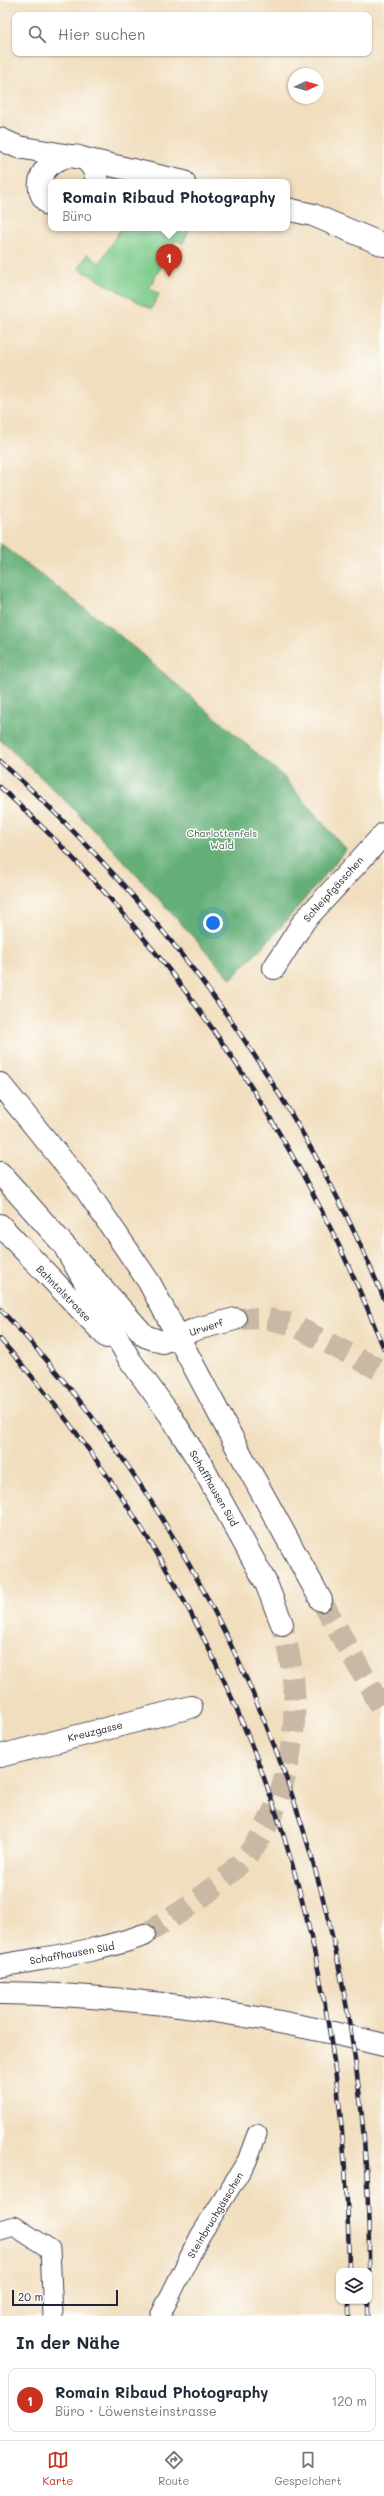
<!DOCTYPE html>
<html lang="de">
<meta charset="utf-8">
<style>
:root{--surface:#fff;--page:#f6f6f7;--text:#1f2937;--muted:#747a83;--line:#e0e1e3;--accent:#c8321e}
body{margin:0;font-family:Mali,sans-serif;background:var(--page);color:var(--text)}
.controls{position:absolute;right:12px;bottom:12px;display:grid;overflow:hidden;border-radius:8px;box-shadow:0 1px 3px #0004}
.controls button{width:36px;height:36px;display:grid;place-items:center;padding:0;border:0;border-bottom:1px solid var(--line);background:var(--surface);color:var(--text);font:20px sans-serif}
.compass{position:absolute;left:288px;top:68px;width:36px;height:36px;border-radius:50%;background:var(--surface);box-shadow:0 1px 3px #0004;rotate:86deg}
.scale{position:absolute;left:12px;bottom:10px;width:106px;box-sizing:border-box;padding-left:4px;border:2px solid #22223b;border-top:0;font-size:11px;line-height:14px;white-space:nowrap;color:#22223b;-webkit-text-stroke:3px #fdfcf7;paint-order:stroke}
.you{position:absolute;left:213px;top:923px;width:14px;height:14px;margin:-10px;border:3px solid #fff;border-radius:50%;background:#1a73e8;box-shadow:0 0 0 6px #1a73e833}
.badge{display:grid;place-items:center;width:26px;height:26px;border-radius:50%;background:var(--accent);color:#fff;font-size:13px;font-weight:700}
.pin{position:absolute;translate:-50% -33px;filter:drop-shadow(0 1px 2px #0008)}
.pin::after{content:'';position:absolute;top:21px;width:14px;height:12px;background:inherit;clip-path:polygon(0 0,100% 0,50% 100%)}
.popup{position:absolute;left:48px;top:179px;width:242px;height:52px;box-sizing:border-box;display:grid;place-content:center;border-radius:8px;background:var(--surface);filter:drop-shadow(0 1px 3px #0005);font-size:13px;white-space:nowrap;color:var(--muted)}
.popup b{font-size:15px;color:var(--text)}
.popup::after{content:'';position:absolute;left:50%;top:100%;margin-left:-8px;border:8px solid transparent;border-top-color:var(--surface)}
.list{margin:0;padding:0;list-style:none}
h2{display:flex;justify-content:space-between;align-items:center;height:52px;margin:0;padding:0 16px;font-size:17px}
h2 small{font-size:13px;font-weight:400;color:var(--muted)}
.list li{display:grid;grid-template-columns:26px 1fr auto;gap:12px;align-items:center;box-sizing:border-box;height:64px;margin:0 8px 8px;padding:0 8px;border:1px solid var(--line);border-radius:8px}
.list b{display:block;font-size:15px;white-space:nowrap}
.list p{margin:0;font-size:13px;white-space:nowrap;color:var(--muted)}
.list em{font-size:13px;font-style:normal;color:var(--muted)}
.icon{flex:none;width:22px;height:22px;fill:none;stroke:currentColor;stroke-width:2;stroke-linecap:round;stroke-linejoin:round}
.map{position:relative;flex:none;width:384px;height:2316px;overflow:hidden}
.search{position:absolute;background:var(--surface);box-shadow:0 1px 3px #0004;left:12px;right:12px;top:12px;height:44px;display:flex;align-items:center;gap:10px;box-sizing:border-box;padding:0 14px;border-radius:8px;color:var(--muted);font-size:15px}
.sheet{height:124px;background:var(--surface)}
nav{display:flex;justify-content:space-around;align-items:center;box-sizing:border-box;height:56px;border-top:1px solid var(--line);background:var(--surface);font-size:11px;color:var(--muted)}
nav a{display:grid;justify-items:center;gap:2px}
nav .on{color:var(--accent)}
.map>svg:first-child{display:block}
</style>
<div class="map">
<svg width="384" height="2316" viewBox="0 0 384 2316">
<rect width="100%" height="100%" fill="#fdfcf7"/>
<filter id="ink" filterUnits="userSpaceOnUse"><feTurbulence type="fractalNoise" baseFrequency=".025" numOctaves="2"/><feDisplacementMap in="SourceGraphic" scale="8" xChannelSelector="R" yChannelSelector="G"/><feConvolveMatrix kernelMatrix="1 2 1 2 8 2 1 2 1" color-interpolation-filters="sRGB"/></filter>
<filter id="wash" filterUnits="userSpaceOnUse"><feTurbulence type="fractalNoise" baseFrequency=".012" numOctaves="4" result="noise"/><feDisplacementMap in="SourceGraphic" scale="16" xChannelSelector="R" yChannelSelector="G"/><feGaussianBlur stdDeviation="0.9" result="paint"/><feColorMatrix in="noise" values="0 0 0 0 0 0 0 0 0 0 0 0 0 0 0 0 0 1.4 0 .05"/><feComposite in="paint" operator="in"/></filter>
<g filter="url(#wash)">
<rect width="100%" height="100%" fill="#f1debe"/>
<path fill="#7bcb8b" stroke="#4e7663" d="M 121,228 L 190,228 L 183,243 L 176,240 L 149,288 L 159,294 L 151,309 L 79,269 L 87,254 L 100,263 Z"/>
<path fill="#64af77" stroke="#436859" d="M 0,543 L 117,633 L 282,775 L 346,850 L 274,935 L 231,979 C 157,897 83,813 0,740 Z"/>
</g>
<g filter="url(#ink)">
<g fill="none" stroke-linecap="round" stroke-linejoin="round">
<path stroke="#c8b8a4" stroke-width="22" stroke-dasharray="22 11" stroke-linecap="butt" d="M 235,1319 L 265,1318 L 291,1324 L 384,1372"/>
<path stroke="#c8b8a4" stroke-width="22" stroke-dasharray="22 11" stroke-linecap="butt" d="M 321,1600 L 384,1712
M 144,1935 C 179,1913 214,1892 243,1860 C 283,1817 300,1735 293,1678 C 291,1660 286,1642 282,1624"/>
<g stroke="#413e4f" stroke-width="21">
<path id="service" d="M 0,2230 L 14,2226 L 50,2249 L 53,2316
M 160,2316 L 200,2236 L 247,2161 L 257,2134"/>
</g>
<g stroke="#413e4f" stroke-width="24">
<path id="minor" d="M 0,139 L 18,147 L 76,157 L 184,182
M 51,206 C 11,172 90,127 97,182
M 287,209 L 313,215 L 384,245
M 274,968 L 304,921 L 384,834
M 178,1337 L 196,1329 L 235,1319
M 0,1756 L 191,1707"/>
</g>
<g stroke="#413e4f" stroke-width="24">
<path id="primary" d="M 0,1084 L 85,1188 L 149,1282 L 240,1453
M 0,1173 L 145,1336 L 162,1342 L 178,1337"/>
</g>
<g stroke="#413e4f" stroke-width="24">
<path id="trunk" d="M 0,1225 L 107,1337
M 66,1249 L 130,1360 L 170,1415 L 202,1466 L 266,1583 L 282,1624
M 240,1453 L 321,1600
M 0,1966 C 48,1957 97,1952 144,1935
M 0,1993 C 132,1995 256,2013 384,2045"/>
</g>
<use href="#service" stroke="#fff" stroke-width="19"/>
<use href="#minor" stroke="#fff" stroke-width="22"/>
<use href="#primary" stroke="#fff" stroke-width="22"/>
<use href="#trunk" stroke="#fff" stroke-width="22"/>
<g stroke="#22223b" stroke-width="4.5">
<path id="rail" d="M 0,761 C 165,909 299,1093 384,1299
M 0,787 C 170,941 300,1136 384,1349
M 0,1309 C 245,1564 372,1921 369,2272
M 0,1339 C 236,1607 346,1915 349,2271
M 349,2316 L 349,2301
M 368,2316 L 368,2301"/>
</g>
<use href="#rail" stroke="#fdfcf7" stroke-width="3" stroke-dasharray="9" stroke-linecap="butt"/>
</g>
</g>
<g text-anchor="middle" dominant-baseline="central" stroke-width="3" stroke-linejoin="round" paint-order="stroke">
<g font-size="10" fill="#415d57" stroke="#fdfcf7">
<text x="222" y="833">Charlottenfels<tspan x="222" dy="12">Wald</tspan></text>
</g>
<g font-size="10" fill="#22223b" stroke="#fdfcf7">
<text transform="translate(333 889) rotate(-48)">Schleipfgässchen</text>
<text transform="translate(64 1293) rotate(46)">Bahntalstrasse</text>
<text transform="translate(206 1327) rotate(-18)">Urwerf</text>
<text transform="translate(214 1488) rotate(60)">Schaffhausen Süd</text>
<text transform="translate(95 1731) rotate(-14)">Kreuzgasse</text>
<text transform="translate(72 1953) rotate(-10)">Schaffhausen Süd</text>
<text transform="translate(215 2215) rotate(-59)">Steinbruchgässchen</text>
</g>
</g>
</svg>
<div class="controls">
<button><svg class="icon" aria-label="layers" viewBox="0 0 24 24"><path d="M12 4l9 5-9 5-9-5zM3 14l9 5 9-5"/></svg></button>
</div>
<svg class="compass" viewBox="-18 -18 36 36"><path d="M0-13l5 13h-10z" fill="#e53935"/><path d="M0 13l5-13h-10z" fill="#747a83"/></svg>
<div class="scale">20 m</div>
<div class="you"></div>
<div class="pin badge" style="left:169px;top:277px">1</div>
<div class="popup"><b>Romain Ribaud Photography</b>Büro</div>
<div class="search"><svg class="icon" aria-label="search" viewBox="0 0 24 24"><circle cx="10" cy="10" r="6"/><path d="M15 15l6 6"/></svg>Hier suchen</div>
</div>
<section class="sheet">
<h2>In der Nähe<small></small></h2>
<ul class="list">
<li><span class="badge">1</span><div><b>Romain Ribaud Photography</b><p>Büro · Löwensteinstrasse</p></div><em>120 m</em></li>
</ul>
</section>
<nav>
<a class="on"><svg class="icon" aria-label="map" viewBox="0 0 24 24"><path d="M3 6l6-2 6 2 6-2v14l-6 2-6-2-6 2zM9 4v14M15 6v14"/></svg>Karte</a>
<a><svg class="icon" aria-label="directions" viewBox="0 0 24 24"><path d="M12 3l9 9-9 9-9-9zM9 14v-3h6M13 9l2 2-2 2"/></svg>Route</a>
<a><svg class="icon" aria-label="saved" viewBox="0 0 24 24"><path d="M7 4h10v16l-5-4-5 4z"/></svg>Gespeichert</a>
</nav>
